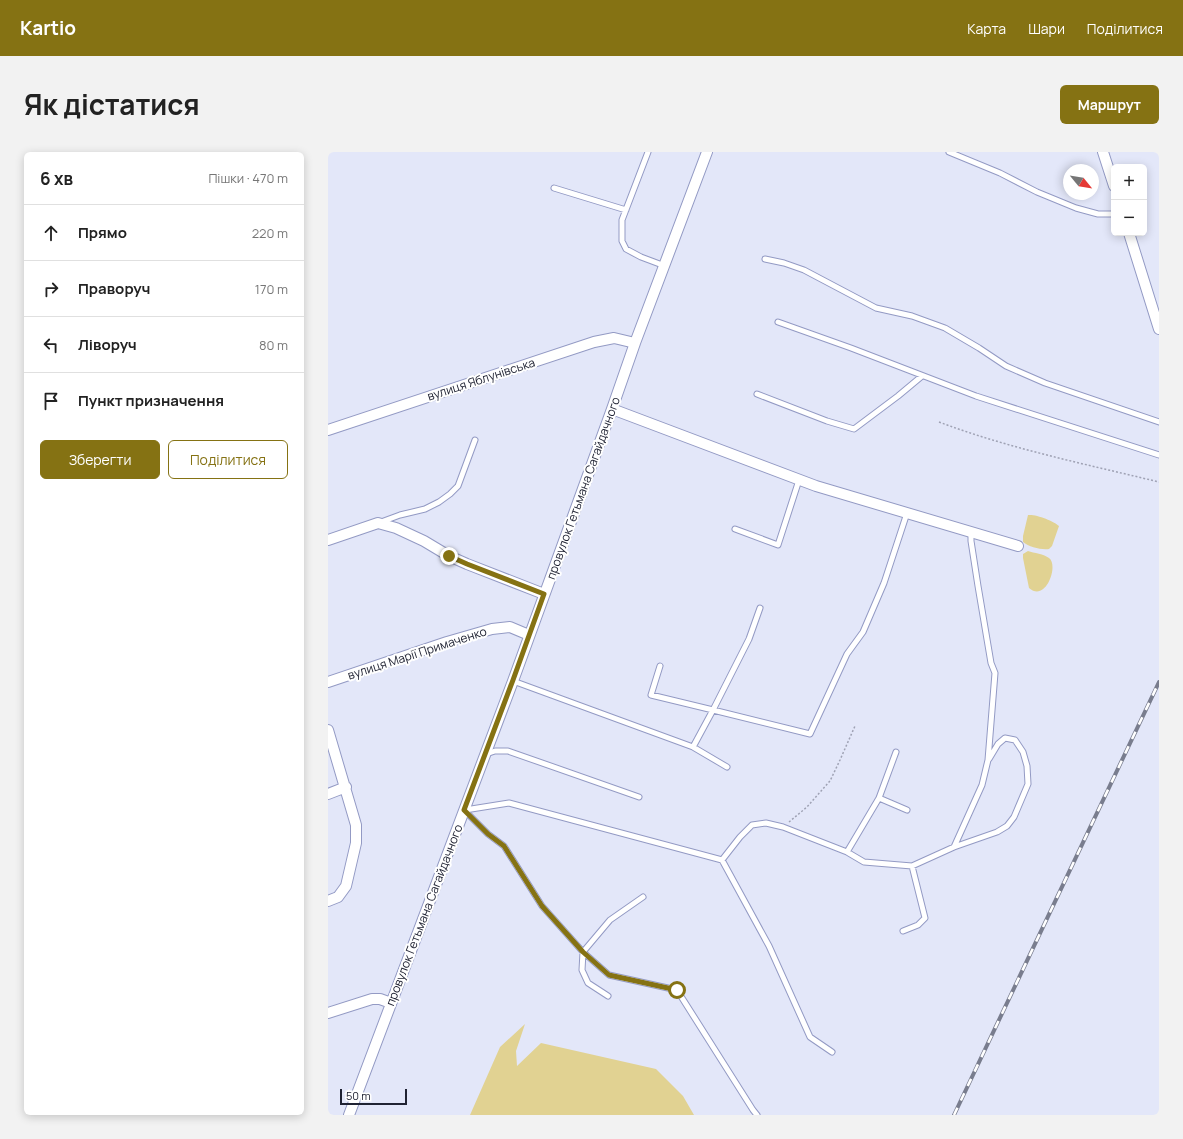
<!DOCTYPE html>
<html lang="uk">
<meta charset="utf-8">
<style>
:root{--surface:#fff;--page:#f2f2f2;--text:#222;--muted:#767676;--line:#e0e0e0;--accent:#857213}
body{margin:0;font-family:Manrope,sans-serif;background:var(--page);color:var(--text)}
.controls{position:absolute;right:12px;top:12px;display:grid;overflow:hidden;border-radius:6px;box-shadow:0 2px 10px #0003}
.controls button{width:36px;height:36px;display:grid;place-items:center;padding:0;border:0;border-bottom:1px solid var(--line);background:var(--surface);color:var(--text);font:20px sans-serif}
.compass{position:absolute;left:735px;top:12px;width:36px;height:36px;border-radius:50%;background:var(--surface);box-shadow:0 2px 10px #0003;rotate:120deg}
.scale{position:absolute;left:12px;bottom:10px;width:67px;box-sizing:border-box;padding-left:4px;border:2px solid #202333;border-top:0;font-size:11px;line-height:14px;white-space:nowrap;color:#202333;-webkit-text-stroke:3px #fff;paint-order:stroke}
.stop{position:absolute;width:12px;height:12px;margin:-9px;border:3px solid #857213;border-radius:50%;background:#fff}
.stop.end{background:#857213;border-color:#fff;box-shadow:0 1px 4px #0008}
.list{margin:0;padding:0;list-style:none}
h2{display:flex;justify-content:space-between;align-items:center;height:52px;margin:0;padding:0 16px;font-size:17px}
h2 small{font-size:13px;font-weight:400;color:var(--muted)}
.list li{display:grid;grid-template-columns:26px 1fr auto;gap:12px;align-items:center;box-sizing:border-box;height:56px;padding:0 16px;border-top:1px solid var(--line)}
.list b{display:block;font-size:15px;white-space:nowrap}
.list em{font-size:13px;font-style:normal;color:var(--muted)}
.actions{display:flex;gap:8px;padding:12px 16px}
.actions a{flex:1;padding:9px 0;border:1px solid var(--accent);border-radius:6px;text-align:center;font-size:14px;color:var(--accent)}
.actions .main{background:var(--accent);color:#fff}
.icon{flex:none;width:22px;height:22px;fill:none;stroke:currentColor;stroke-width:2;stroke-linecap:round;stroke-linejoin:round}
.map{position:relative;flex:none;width:831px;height:963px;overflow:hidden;border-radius:6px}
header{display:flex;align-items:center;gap:24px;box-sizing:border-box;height:56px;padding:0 20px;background:var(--accent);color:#fff}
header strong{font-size:19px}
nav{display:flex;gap:22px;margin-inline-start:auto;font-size:14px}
.intro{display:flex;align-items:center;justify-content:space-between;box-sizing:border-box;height:96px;padding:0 24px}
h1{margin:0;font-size:28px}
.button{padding:10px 18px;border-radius:6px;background:var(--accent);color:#fff;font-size:14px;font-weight:700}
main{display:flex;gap:24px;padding:0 24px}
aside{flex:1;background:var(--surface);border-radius:6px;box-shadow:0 2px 10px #0003}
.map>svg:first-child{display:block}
</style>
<header>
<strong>Kartio</strong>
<nav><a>Карта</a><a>Шари</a><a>Поділитися</a></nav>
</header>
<div class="intro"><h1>Як дістатися</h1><a class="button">Маршрут</a></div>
<main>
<aside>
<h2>6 хв<small>Пішки · 470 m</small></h2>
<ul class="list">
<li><svg class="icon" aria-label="ahead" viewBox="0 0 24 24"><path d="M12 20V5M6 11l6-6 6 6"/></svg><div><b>Прямо</b></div><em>220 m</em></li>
<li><svg class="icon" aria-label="right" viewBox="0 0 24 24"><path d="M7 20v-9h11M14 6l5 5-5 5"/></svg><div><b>Праворуч</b></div><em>170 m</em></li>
<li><svg class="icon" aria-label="left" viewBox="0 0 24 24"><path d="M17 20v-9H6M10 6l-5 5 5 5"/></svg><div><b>Ліворуч</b></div><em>80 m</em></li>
<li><svg class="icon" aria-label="arrive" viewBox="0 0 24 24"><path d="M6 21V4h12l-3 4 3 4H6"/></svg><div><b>Пункт призначення</b></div></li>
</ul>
<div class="actions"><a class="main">Зберегти</a><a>Поділитися</a></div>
</aside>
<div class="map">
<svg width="831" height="963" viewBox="0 0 831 963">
<rect width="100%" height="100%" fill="#e3e7f9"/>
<path fill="#e1d292" d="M 700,363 C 708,362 726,369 731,374 L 724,394 L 721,397 C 713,398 701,395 695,390 L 695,384 Z
M 700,399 C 706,401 716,402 721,406 C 731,413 718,451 701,436 L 695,406 L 695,402 Z
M 197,872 L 188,899 L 189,914 L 213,891 L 328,917 L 355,944 L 366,963 L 142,963 L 172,895 Z"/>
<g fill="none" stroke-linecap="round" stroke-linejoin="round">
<g stroke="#939ac4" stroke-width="7">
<path id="lane" d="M 320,0 L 294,68 L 294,89 L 298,97 L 313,105 L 337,114
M 621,0 L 672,21 L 709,40 L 748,56 L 770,62 L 786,62
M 226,36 L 298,58
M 437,107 L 456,111 L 476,118 L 548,156 L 584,164 L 617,176 L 651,196 L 678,214 L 717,231 L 831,270
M 450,170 L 523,196 L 648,244 L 831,303
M 429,242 L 499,269 L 526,277 L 570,244 L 594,224
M 53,370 L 72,363 L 97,357 L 111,350 L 122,342 L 130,334 L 147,288
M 407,377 L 450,393 L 471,328
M 332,514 L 323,543 L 385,558 L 421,487 L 432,456
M 185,529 L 365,595 L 399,615
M 365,595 L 385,558 L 482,582 L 519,502 L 535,480 L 556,431 L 579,361
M 158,602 L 167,599 L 180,599 L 311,645
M 551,646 L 579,658
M 136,658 L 160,682 L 176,694 L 214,754 L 255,800 L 281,823 L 349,838 L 425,958 L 429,963
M 137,658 L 181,651 L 394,708 L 441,794 L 482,885 L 504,900
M 626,695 L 669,680 L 679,674 L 686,665 L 700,632 L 699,614 L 695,600 L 687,588 L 677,586 L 670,592 L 661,607
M 519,700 L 551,646 L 568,600
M 394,708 L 412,685 L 424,673 L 438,671 L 455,675 L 519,700 L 536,710 L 584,714 L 626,695 L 654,633 L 660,608 L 667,521 L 663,511 L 650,434 L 643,389 L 643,380
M 575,779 L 590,773 L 597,766 L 584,714
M 280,844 L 260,831 L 254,818 L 255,800 L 282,768 L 315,745"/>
</g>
<g stroke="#939ac4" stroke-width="12">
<path id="street" d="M 775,0 L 786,34
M 801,81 L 831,177
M 284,257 L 488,334 L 690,394
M 0,278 L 266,190 L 286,186 L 307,191
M 0,388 L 50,371 L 68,376 L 96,389 L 121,404 L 139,412 L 216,442
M 0,530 L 119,490 L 164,477 L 182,475 L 201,483
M 0,578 L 28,673 L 28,691 L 18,734 L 10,745 L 0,749
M 0,642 L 18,635
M 0,861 L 44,847 L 52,847 L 63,851
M 21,963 L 185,529 L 284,257 L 307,191 L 379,0"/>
</g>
<path stroke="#9fa2b4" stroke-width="1.5" stroke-dasharray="2 2" stroke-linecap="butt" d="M 611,270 C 683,297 757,312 831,330
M 461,670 L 479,655 L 502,629 L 512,608 L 527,574"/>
<use href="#lane" stroke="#fff" stroke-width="5"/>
<use href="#street" stroke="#fff" stroke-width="10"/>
<g stroke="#797d8e" stroke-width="4">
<path id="rail" d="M 626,963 L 831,530"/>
</g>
<use href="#rail" stroke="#fff" stroke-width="2.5" stroke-dasharray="8" stroke-linecap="butt"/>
</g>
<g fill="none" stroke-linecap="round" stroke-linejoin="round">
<path stroke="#857213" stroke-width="5" d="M 121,404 L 139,412 L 216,442 L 185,528 L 136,658 L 160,682 L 176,694 L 214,754 L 255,800 L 281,823 L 349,838"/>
</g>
<g text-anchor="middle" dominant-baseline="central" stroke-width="4" stroke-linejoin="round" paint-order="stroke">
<g font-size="12" fill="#202333" stroke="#fff">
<text transform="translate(153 227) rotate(-18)">вулиця Яблунівська</text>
<text transform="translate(255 336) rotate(-70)">провулок Гетьмана Сагайдачного</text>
<text transform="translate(89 501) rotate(-18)">вулиця Марії Примаченко</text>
<text transform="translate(96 763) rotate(-69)">провулок Гетьмана Сагайдачного</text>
</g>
</g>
</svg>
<div class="controls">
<button>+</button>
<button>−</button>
</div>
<svg class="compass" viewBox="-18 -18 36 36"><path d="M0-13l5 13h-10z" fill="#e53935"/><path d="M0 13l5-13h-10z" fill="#767676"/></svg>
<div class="scale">50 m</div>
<div class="stop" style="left:349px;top:838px"></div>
<div class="stop end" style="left:121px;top:404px"></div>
</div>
</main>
